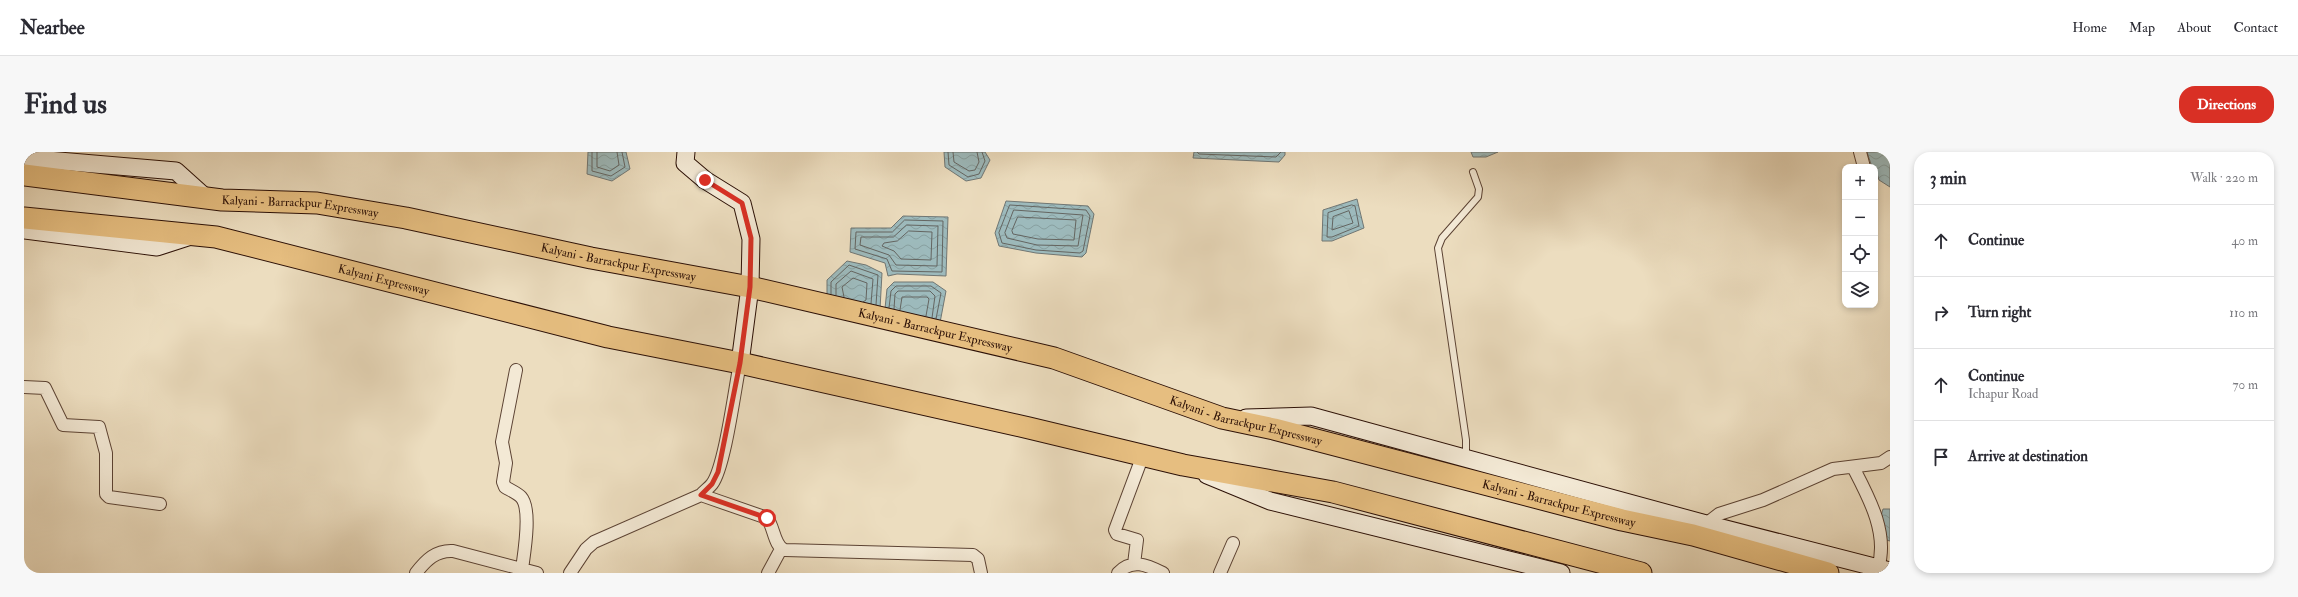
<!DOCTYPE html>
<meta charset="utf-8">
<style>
:root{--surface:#fff;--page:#f7f7f7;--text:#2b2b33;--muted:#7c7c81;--line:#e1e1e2;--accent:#d93025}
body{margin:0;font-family:"IM FELL Double Pica",serif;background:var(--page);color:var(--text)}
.controls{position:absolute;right:12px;top:12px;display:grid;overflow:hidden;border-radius:8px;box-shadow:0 2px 6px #0003}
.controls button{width:36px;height:36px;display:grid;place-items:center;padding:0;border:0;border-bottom:1px solid var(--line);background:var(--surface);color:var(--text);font:20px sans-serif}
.stop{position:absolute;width:12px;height:12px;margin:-9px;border:3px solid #d93025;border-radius:50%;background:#fff}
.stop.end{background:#d93025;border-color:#fff;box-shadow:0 1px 4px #0008}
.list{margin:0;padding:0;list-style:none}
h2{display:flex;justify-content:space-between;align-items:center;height:52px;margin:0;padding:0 16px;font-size:17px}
h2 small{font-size:13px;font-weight:400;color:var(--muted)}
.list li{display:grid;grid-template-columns:26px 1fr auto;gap:12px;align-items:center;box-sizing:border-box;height:72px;padding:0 16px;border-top:1px solid var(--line)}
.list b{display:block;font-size:15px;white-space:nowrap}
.list p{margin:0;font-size:13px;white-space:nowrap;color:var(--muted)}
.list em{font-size:13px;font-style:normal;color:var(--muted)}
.icon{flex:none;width:22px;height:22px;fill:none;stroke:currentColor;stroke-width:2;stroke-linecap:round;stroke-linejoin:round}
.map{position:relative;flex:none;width:1866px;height:421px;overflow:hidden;border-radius:16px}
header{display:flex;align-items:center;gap:24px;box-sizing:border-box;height:56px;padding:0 20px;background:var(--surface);border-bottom:1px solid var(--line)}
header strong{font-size:19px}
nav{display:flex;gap:22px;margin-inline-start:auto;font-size:14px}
.intro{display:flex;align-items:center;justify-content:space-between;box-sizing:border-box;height:96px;padding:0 24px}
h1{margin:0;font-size:28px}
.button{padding:10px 18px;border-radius:16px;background:var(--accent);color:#fff;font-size:14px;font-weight:700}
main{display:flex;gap:24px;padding:0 24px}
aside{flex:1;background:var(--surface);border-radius:16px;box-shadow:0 2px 6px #0003}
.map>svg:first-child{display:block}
</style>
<header>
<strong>Nearbee</strong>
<nav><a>Home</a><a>Map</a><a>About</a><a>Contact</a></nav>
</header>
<div class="intro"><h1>Find us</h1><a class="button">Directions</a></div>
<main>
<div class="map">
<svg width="1866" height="421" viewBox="0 0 1866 421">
<defs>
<pattern id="water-waves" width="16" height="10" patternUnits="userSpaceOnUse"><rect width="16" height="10" fill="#9dbabc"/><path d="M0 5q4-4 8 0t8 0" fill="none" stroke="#879fa0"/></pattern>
</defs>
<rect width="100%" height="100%" fill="#ecddbf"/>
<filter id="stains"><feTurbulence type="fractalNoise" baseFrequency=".005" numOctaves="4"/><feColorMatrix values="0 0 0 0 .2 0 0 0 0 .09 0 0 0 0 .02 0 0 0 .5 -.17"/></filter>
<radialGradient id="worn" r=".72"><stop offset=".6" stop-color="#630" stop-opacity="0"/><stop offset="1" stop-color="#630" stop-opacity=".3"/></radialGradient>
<path fill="url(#water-waves)" stroke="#707673" d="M 564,0 L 602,0 L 606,17 L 588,29 L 563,22 Z
M 920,0 L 961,0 L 966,8 L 957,26 L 942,29 L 921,15 Z
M 1170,0 L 1261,0 L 1261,3 L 1255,10 L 1169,6 Z
M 1447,0 L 1474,0 L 1462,5 L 1449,5 Z
M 1843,0 L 1866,0 L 1866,35 L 1855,28 L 1851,15 L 1848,15 Z
M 1333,47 L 1340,76 L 1308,89 L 1298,89 L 1299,58 Z
M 982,49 L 1064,54 L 1070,62 L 1062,101 L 1058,105 L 1012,101 L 975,94 L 971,81 Z
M 879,64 L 924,65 L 922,124 L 873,122 L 864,124 L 861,111 L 826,100 L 827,76 L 867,76 Z
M 823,109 L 842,113 L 858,121 L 856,157 L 803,150 L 803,128 Z
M 870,130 L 909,130 L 922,139 L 915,176 L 859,176 L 863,137 Z
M 1859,357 L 1866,357 L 1866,389 L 1851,385 Z"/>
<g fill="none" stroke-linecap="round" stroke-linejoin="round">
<path stroke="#646561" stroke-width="1" d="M 568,0 L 568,19 L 587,24 L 601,15 L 598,0
M 573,0 L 573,15 L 586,19 L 595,13 L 593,0
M 924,0 L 925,13 L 944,25 L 955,22 L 961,9 L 958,0
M 929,0 L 930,10 L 945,19 L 951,18 L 955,10 L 953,0
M 1173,0 L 1175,2 L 1252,5 L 1257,0
M 986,53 L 1062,58 L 1066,64 L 1059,99 L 1056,101 L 1012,98 L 978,91 L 975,81 Z
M 1328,53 L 1331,54 L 1335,74 L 1308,85 L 1303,85 L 1304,61 Z
M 990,58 L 1059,63 L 1054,94 L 1013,93 L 983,86 L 981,81 Z
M 1325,59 L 1329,71 L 1308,78 L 1309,65 Z
M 994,65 L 1052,68 L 1050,88 L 1014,87 L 989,82 L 988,79 Z
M 881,68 L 919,69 L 918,120 L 868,119 L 863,107 L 831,97 L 832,80 L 868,80 Z
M 883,73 L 914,74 L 913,114 L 872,113 L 865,103 L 836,93 L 837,85 L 869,85 Z
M 885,79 L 908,80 L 907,108 L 877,107 L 870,99 L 858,94 L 860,91 L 873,89 Z
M 807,142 L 807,130 L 825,113 L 854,123 L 852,153
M 812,143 L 812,132 L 827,119 L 849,127 L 847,152
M 820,145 L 818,135 L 829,126 L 843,131 L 842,148 L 839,150
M 865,156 L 867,139 L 872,134 L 907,134 L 917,141 L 912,167
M 870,157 L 871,142 L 874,139 L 906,139 L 911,144 L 908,166
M 876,158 L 878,145 L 903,145 L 905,147 L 902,164"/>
<g stroke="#5c4334" stroke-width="8">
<path id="lane" d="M 1442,305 L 1442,288 L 1414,96 L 1418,86 L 1454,45 L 1455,37 L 1449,20"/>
</g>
<g stroke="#5c4334" stroke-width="14">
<path id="street" d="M 1836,0 L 1840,15
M 492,218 L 478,290 L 482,311 L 479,330 L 481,335 C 486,338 493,341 497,345 C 508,357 500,402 498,417
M 0,235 L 21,236 L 39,273 L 75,275 L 82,301 L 82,342 L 85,345 L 136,352
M 1829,315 C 1844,344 1865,381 1854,416
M 677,343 L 743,366 C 750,374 750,395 761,398 L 949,403 L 954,407 L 957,421
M 1682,372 L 1695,362 L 1739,348 L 1809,317 L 1857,311 L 1866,305
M 1110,412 L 1113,388 L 1093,382 L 1091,378 L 1119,303
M 392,421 C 402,408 412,398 429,399 L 513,421
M 546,421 L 562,397 L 570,390 L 677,343 C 680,339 685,336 688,332 C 701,315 711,235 716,211
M 744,421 L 757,397
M 1094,421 C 1108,406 1123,413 1139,421
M 1196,421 L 1209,391"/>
</g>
<g stroke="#2c1006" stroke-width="19">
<path id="secondary" d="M 662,0 L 661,11 L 681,28 L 718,51 L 727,87 L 726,135 L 716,211
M 0,6 L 152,19 L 182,46
M 0,78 L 133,95 L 167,84
M 1222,266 L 1287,264 L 1682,372 L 1866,419
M 1183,323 L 1246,349 L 1537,421"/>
</g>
<g stroke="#2c1006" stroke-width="23">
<g id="highway">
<path id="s1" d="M 0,23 L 198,48 L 293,51 L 382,66 L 567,106 L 726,135 L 1030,206 L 1198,266 L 1250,277 L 1598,368 L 1669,383 L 1804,421"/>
<path id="s2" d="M 0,66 L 192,85 L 584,185 L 716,211 L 1005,276 L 1159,313 L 1309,340 L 1617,421"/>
</g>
</g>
<use href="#lane" stroke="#f3e9d5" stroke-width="6"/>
<use href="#street" stroke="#f3e9d5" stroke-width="12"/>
<use href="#secondary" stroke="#f3e9d5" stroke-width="17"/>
<use href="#highway" stroke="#e6be80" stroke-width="21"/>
</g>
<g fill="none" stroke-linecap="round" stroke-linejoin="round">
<path stroke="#d93025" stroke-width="5" d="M 681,28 L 718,51 L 727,86 L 726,135 L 716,211 L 694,320 L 688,332 L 677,343 L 743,366"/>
</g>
<g text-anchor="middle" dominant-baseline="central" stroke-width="3" stroke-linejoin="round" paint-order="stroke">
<g font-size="12" fill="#2c1006" stroke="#f3e9d5">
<text stroke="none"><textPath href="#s1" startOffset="278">Kalyani - Barrackpur Expressway</textPath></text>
<text stroke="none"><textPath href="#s1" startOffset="602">Kalyani - Barrackpur Expressway</textPath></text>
<text stroke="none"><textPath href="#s2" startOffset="366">Kalyani Expressway</textPath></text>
<text stroke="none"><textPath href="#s1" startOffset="926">Kalyani - Barrackpur Expressway</textPath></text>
<text stroke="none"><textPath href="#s1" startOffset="1250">Kalyani - Barrackpur Expressway</textPath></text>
<text stroke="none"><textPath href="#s1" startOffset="1574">Kalyani - Barrackpur Expressway</textPath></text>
</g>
</g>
<rect width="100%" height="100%" filter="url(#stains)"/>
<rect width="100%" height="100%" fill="url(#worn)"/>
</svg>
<div class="controls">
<button>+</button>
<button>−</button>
<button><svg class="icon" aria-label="locate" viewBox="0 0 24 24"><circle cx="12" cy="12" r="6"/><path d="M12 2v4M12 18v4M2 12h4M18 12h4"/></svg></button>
<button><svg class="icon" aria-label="layers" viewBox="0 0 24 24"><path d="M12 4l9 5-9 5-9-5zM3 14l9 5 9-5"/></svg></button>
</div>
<div class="stop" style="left:743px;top:366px"></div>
<div class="stop end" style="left:681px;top:28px"></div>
</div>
<aside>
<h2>3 min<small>Walk · 220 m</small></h2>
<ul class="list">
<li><svg class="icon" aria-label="ahead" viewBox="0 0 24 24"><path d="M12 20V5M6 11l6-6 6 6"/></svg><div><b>Continue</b></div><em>40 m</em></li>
<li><svg class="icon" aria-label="right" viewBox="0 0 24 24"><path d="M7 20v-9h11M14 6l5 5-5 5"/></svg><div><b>Turn right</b></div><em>110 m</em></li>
<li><svg class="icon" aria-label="ahead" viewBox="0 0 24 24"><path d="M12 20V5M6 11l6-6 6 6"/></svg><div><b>Continue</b><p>Ichapur Road</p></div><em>70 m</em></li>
<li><svg class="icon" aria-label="arrive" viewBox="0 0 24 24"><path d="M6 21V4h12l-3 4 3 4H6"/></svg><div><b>Arrive at destination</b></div></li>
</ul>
</aside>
</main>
